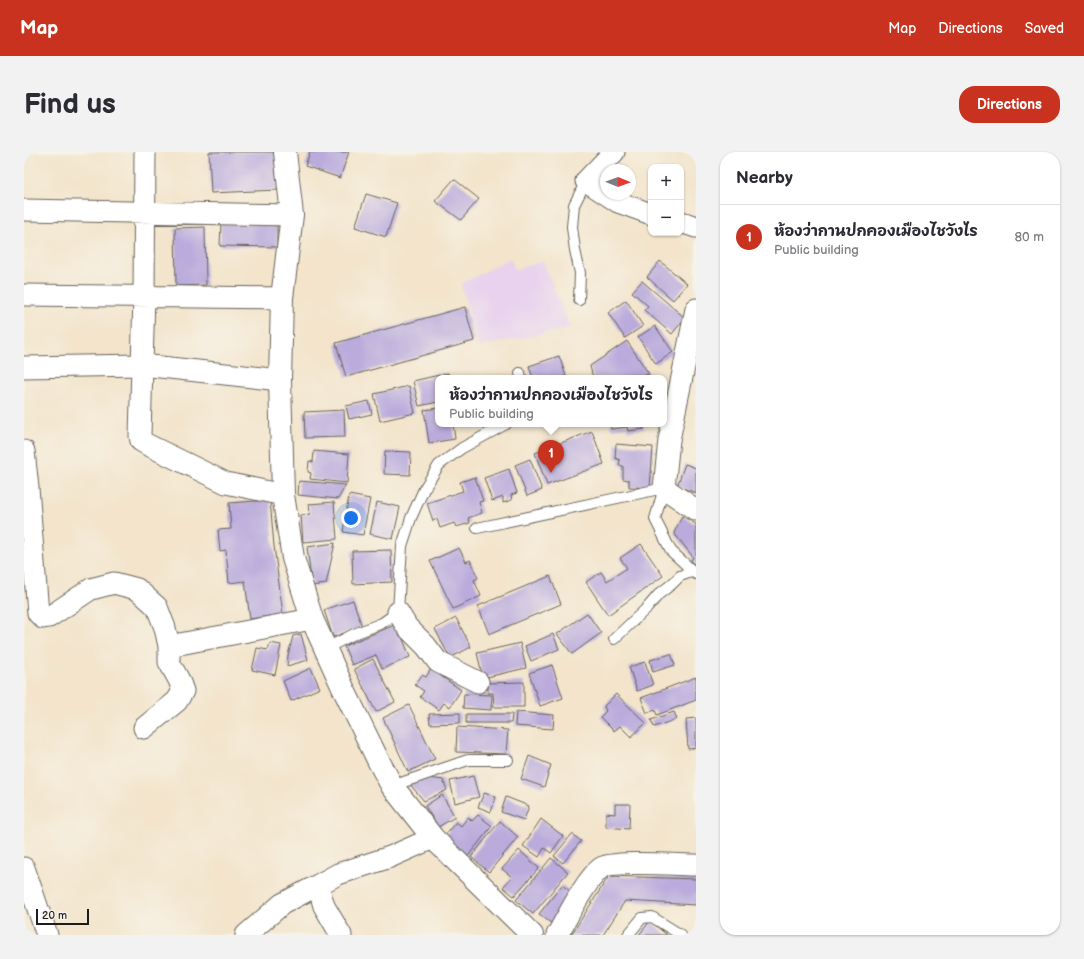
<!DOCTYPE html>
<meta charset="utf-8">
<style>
:root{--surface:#fff;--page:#f2f2f3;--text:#2b2b33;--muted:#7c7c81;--line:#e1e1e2;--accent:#c8321e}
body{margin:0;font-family:"Balsamiq Sans","Playpen Sans Thai",sans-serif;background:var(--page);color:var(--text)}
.controls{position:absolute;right:12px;top:12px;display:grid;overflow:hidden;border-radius:8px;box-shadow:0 1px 3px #0004}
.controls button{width:36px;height:36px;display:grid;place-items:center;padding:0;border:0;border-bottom:1px solid var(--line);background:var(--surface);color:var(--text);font:20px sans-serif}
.compass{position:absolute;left:576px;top:12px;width:36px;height:36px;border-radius:50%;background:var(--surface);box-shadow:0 1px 3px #0004;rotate:91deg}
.scale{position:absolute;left:12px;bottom:10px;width:53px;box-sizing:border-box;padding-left:4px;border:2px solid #1c1c1c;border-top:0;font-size:11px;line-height:14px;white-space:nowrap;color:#1c1c1c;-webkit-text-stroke:3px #f7f3e8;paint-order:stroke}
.you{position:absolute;left:327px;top:366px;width:14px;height:14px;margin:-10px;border:3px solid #fff;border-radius:50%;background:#1a73e8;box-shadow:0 0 0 6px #1a73e833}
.badge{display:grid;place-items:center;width:26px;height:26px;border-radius:50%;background:var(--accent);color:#fff;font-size:13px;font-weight:700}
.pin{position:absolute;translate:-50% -33px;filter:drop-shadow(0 1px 2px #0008)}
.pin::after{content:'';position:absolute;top:21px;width:14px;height:12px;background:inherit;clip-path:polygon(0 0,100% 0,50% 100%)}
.popup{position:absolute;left:411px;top:223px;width:232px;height:52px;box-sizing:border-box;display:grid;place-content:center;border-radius:8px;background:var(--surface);filter:drop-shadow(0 1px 3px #0005);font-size:13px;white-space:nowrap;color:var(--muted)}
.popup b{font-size:15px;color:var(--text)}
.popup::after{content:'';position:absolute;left:50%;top:100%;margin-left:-8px;border:8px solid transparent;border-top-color:var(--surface)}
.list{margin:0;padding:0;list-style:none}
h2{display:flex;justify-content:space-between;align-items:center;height:52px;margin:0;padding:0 16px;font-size:17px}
h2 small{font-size:13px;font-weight:400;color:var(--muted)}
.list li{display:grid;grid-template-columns:26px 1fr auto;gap:12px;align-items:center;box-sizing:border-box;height:64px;padding:0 16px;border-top:1px solid var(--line)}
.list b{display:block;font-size:15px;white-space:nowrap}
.list p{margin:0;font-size:13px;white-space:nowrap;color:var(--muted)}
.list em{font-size:13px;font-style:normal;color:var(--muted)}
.map{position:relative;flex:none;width:672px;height:783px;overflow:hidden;border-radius:16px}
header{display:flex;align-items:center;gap:24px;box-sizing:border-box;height:56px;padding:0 20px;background:var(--accent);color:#fff}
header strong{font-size:19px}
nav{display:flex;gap:22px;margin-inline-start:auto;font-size:14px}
.intro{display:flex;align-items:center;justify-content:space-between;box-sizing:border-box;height:96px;padding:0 24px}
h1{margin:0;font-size:28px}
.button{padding:10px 18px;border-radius:16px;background:var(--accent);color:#fff;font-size:14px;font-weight:700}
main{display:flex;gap:24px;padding:0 24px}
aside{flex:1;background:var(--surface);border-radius:16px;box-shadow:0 1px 3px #0004}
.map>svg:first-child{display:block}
</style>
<header>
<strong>Map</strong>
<nav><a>Map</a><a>Directions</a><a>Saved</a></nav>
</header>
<div class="intro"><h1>Find us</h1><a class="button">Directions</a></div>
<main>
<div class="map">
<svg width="672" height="783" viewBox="0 0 672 783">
<rect width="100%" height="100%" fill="#f7f3e8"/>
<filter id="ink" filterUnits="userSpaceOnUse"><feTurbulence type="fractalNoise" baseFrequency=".025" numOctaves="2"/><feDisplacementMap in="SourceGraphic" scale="8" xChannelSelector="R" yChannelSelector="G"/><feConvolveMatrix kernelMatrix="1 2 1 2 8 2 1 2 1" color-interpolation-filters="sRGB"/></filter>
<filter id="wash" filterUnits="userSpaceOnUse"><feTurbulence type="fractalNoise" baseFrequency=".012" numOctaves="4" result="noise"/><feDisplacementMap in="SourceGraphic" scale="16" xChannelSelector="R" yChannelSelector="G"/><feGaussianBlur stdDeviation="0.9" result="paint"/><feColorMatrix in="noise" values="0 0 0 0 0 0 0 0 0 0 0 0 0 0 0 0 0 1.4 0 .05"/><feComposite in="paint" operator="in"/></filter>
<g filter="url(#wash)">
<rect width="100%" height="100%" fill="#f3e4cb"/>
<path fill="#e8d2ee" d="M 486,106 L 491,118 L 519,109 L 546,176 L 455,195 L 437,132 Z"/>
<g id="blocks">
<path fill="#baabdc" d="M 185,0 L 253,0 L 254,38 L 187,41 Z
M 286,0 L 325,0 L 316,26 L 281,14 Z
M 430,27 L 455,47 L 437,68 L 411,49 Z
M 342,42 L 373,51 L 362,85 L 331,75 Z
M 197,71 L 253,72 L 253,95 L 196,94 Z
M 181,75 L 182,133 L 152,134 L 151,76 Z
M 636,109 L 663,132 L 649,148 L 623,125 Z
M 618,129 L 661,166 L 648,182 L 620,158 L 624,154 L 608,140 Z
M 602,148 L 619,174 L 601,186 L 584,161 Z
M 441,155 L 450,189 L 322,225 L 312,191 Z
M 631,174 L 649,200 L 632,212 L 614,185 Z
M 603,189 L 625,222 L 606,226 L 569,226 L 566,214 Z
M 535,204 L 542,224 L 536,226 L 509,226 L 505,214 Z
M 424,221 L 425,226 L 414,226 L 414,250 L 395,254 L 389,229 Z
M 385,234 L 391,261 L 356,269 L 350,242 Z
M 345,249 L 348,262 L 325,267 L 322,254 Z
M 414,256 L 414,272 L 429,272 L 431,287 L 405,291 L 400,258 Z
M 320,258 L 321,285 L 281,286 L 280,260 Z
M 586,272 L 620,272 L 620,277 L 604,279 L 603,275 L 587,277 Z
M 568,279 L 580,312 L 523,333 L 511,301 Z
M 592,292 L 629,295 L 626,336 L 605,335 L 605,328 L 599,327 L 599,314 L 595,313 L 596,308 L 591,306 Z
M 290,299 L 325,302 L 323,331 L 286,327 L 287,321 L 284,320 L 285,309 L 289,310 Z
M 361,299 L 387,300 L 386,323 L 360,322 Z
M 506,307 L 518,338 L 503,344 L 491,313 Z
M 661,312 L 672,316 L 672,341 L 653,334 Z
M 485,317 L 493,341 L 487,343 L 488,348 L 479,351 L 479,345 L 468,349 L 460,326 Z
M 451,325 L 459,349 L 455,350 L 458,361 L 444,366 L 446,371 L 432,375 L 430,371 L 416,376 L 413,367 L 409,369 L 403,351 L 439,339 L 436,330 Z
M 275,329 L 322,333 L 314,347 L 274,343 Z
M 325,343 L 346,347 L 339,383 L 319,380 Z
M 246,348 L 250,394 L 259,462 L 226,467 L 221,429 L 205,431 L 202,398 L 196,399 L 194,378 L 207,377 L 205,351 Z
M 310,350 L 313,387 L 279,390 L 277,363 L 286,362 L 285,352 Z
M 353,350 L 376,355 L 369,387 L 346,382 Z
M 658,364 L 672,372 L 672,414 L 667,409 L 669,405 L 650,381 Z
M 311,391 L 302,432 L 288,434 L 283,395 Z
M 617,392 L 639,424 L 584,463 L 562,430 L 577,420 L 583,429 L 603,416 L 596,406 Z
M 435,396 L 442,410 L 446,408 L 454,426 L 450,428 L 457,444 L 429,457 L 406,409 Z
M 367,398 L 368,430 L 329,432 L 328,399 Z
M 526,424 L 537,452 L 465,482 L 454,454 Z
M 329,448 L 338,475 L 309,485 L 300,458 Z
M 563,461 L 577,481 L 548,502 L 533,482 Z
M 432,466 L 447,495 L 426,506 L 411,477 Z
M 373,472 L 386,505 L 358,517 L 352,503 L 328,513 L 320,494 Z
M 277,482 L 284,508 L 263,514 L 264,503 L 269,484 Z
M 529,482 L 535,497 L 507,509 L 501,494 Z
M 246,491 L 257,493 L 251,523 L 228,518 L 233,496 L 244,498 Z
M 496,491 L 502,516 L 459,526 L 453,501 Z
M 647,502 L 651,513 L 629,520 L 626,508 Z
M 349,507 L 371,550 L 352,560 L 330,517 Z
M 621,510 L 629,533 L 613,539 L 605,515 Z
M 528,513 L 539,546 L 516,554 L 505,521 Z
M 287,516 L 296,536 L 267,549 L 259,529 Z
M 407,517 L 437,538 L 426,555 L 420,551 L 415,558 L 396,545 L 400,539 L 391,533 L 398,523 L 402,525 Z
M 672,525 L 672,548 L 633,563 L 631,558 L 623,561 L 617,546 Z
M 500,530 L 500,555 L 470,555 L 469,541 L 464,541 L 464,531 Z
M 440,542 L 468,543 L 467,558 L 439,556 Z
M 592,542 L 622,571 L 607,585 L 596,574 L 590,579 L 576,565 L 582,559 L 580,554 Z
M 385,553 L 411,607 L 384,620 L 359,566 Z
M 492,560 L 530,563 L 529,577 L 491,574 Z
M 650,560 L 653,567 L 630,575 L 627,568 Z
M 436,561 L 436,571 L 406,572 L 405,562 Z
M 442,562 L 488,562 L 487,571 L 442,571 Z
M 672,566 L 672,596 L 664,597 L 662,567 Z
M 433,575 L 484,578 L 482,602 L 432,600 Z
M 505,604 L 527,613 L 520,635 L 497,627 Z
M 449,624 L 455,645 L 431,651 L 426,629 Z
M 397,625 L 419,628 L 423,638 L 400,649 L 384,630 Z
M 460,641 L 472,645 L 467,660 L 454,655 Z
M 418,643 L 431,665 L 414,675 L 401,654 Z
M 482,645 L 505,654 L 500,668 L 477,660 Z
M 591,652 L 606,652 L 605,677 L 582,675 L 582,661 L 591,662 Z
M 454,663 L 468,674 L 444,704 L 420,684 L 432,670 L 437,674 L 444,665 L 448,669 Z
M 517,667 L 539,684 L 527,701 L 520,696 L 515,705 L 499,694 Z
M 476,669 L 494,685 L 465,720 L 447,705 Z
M 548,682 L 557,689 L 539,711 L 530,704 Z
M 495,698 L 515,716 L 490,744 L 479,735 L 488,725 L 478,717 Z
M 527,706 L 544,720 L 509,762 L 492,748 Z
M 585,724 L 672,727 L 672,753 L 601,749 L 579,783 L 547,783 Z
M 538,733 L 554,745 L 531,774 L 515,762 Z
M 626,769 L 643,783 L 615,783 Z"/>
</g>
</g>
<g filter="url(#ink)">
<use href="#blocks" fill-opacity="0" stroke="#676259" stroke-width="1"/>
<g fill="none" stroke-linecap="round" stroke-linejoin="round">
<g stroke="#676259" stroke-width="12">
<path id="lane" d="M 555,148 L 556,121 L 551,98 L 548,75 L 550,53 L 562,29
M 496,221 L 497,226
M 453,376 L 640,336 L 631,367 L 647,399 L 672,422
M 590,487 L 624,455 L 635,442 L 648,432 L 656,424 L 670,419
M 301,497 L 330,482 L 358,471 L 374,460 L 378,394 L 387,366 L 400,337 L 415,313 L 438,296 L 482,272
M 368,634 L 444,608 L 484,608
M 604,783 L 618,766 L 628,765 L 657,783"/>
</g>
<g stroke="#676259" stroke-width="23">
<path id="street" d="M 121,0 L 120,144 L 116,284 L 117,289 L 122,292 L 202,331 L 259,343
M 590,0 L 562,29 L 594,50 L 627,62
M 0,58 L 268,63
M 657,70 L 672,75
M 0,143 L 258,146
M 672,157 L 645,288 L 640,336 L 672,358
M 0,215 L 118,213 L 256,228
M 0,299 L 4,336 L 14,461 L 19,466 L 25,465 L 67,437 L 90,431 L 113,437 L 133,455 L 141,476 L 145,494 L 145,510 L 155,528 L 159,539 L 153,549 L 120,576
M 374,460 L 383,475 L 402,494 L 414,510 L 454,530
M 145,494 L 288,467
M 0,716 L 23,783
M 222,783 L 258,752 L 294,733
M 317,783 L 300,754 L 294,733 L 314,722 L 366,705 L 409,686
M 533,783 C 543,766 562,727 577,716 C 588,708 655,713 672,713"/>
</g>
<g stroke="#676259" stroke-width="24">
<path id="secondary" d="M 261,0 L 268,63 L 258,146 L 256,228 L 259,343 L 269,406 L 288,467 L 320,538 L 354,608 L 368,634 L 409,686 L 508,783"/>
</g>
<use href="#lane" stroke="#fff" stroke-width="10"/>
<use href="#street" stroke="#fff" stroke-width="21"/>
<use href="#secondary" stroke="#fff" stroke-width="22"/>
</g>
</g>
</svg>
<div class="controls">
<button>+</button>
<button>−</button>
</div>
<svg class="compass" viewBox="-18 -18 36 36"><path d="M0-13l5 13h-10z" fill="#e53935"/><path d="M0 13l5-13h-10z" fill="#7c7c81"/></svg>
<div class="scale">20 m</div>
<div class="you"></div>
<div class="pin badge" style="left:527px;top:321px">1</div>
<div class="popup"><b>ห้องว่ากานปกคองเมืองไชวังไร</b>Public building</div>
</div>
<aside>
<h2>Nearby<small></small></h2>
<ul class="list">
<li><span class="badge">1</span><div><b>ห้องว่ากานปกคองเมืองไชวังไร</b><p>Public building</p></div><em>80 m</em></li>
</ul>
</aside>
</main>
